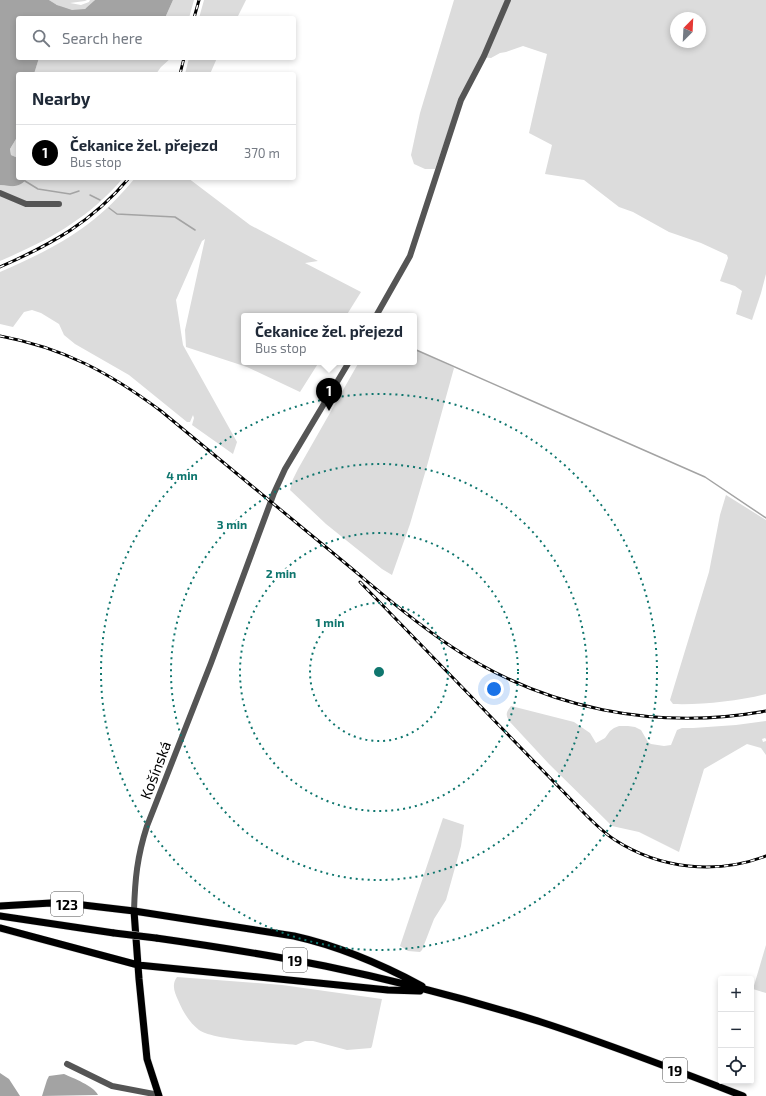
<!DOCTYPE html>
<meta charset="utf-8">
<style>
:root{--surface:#fff;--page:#f6f6f7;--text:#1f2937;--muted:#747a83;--line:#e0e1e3;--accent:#000}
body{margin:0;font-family:"Exo 2",sans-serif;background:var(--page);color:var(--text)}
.controls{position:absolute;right:12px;bottom:12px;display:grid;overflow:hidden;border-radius:4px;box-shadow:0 2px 6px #0003}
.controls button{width:36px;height:36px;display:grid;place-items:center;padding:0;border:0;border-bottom:1px solid var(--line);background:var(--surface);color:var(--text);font:20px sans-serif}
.compass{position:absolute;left:670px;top:12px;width:36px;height:36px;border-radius:50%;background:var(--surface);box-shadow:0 2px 6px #0003;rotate:24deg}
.you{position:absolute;left:494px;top:689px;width:14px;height:14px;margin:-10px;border:3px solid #fff;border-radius:50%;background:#1a73e8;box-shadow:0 0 0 6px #1a73e833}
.badge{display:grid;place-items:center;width:26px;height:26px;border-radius:50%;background:var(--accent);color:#fff;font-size:13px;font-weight:700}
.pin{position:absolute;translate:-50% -33px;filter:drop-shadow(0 1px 2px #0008)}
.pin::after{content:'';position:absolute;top:21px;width:14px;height:12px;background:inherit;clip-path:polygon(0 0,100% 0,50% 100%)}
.popup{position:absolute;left:241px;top:313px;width:176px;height:52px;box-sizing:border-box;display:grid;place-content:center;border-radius:4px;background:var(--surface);filter:drop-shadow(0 1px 3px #0005);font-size:13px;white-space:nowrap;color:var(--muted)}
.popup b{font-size:15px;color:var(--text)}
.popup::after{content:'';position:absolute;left:50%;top:100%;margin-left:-8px;border:8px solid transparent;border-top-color:var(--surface)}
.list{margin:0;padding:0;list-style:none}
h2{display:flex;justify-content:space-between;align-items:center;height:52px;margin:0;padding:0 16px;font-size:17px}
h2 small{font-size:13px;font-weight:400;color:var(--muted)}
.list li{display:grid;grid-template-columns:26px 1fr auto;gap:12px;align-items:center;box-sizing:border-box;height:56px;padding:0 16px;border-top:1px solid var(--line)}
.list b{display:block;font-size:15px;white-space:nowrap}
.list p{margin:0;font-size:13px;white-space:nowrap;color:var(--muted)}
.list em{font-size:13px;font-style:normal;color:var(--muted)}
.icon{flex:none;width:22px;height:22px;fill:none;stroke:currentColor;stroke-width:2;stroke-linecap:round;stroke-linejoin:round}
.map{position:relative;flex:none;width:766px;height:1096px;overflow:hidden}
.search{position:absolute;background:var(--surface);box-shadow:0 2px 6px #0003;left:16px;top:16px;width:280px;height:44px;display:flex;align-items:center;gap:10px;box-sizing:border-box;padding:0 14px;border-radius:4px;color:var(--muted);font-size:15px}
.panel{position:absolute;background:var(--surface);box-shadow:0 2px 6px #0003;left:16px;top:72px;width:280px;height:108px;border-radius:4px}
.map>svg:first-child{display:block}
</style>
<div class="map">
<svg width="766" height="1096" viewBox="0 0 766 1096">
<rect width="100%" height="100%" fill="#fff"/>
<path fill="#dcdcdc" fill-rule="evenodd" d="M 49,0 L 87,0 L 85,1 L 70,3 L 81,5 L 89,2 L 90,0 L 95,0 C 92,3 89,7 85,9 C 74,15 58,6 49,0 Z
M 173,0 L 194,0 L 189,18 L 165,18 Z
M 204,0 L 246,0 L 237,18 L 199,18 Z
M 454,0 L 766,0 L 766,274 L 761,293 L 752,320 L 736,314 L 742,291 L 735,286 L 720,281 L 728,258 L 727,255 L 701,243 L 669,232 L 633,212 L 619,207 L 584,180 L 545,174 L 552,145 L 529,133 L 547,54 L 523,46 L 506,52 L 500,53 L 491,58 L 481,57 L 459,99 L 435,169 L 425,169 L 414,164 L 411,155 L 420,113 ZM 676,18 L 700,18 L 700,42 L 676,42 Z
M 39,58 L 171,58 L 161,67 L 156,74 L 34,74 Z
M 189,58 L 217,58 L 210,74 L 185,74 Z
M 18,125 L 18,158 L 11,155 L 10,149 L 16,139 Z
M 28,178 L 123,178 C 88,219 49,240 0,261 L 0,185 C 13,186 18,189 28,178 Z
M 135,178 L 188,178 L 250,225 L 318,261 L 305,263 L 361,292 L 346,316 L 244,316 L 244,362 L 319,362 L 300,392 L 247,367 L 186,347 L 185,330 L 205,239 L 202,241 L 176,300 L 183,345 L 237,442 L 233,454 L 192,425 L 194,418 L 193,415 L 190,422 L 187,422 L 129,375 L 75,344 L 64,335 L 59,324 L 41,313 L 32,310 L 24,312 L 13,327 L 0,324 L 0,272 C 57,247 95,227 135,178 Z
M 414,349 L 453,367 L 454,368 L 425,473 L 410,524 L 392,575 L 382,569 L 326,524 L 290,490 L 293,479 L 298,469 L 359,362 L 414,362 Z
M 726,495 L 766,520 L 766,694 C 738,701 702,705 673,704 L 670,700 L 709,572 L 720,515 Z
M 511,706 L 574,722 L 590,733 L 596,743 L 605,738 L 610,731 L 614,728 L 619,726 L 628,726 L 635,727 L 641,730 L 648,742 L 651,744 L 664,746 L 671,745 L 677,730 L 682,728 L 693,728 L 736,725 L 766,721 L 766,739 L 765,738 L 762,739 L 763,742 L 766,741 L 766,755 L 761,748 L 747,744 L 704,769 L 679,852 L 639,832 L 612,826 L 549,764 L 510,722 C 505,715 506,712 511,706 Z
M 443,818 L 464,825 L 461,846 L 446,900 L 434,919 L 422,950 L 420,952 L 408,951 L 400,946 Z
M 766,945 L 766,993 L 753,989 Z
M 177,977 L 282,985 L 382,999 L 372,1046 L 371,1048 L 347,1050 L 313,1041 L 305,1041 L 296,1045 C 278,1043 212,1040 199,1030 C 189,1022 183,1012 178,1000 C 175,993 171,985 177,977 Z"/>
<path fill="#a3a3a3" d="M 0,0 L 49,0 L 57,5 L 72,10 L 85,9 L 95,0 L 173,0 L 165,18 L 18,18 L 18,58 L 39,58 L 34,74 L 18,74 L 18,125 L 16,139 L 10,149 L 11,155 L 18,158 L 18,178 L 28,178 C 18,189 13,186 0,185 Z
M 0,1073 L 9,1079 L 20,1096 L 0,1096 Z
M 64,1074 C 73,1078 94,1086 98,1095 L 42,1096 L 47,1080 L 49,1076 Z"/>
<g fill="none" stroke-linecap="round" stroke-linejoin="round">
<path stroke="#a3a3a3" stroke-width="1.5" d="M 25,181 L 38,189 L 70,194 L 79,191
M 90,195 L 100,200
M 109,208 L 117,214 L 175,217 L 195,230
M 414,349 L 705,477 L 766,518"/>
<g stroke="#dbdbdb" stroke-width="8">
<path id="major" d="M 0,906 L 51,903 L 83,905 L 134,911 L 294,936 C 339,946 381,964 422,986
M 134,911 L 139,979 L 147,1059 L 159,1096
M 0,916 L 114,933
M 0,928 L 138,965 L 388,990 L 420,991
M 156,938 C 212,946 269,955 325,966 C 398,981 470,1000 541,1022 C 609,1044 676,1070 743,1096"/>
</g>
<path stroke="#555" stroke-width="6" d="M 0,193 L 26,204 L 59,204
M 376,316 L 410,256 L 461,100 L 484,56 L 508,0
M 134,911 C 135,879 137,857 147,826 L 211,663 L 274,493 L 285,469 L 349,362
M 67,1064 L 112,1086 L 159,1095"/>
<use href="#major" stroke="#000" stroke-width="7"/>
<g stroke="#000" stroke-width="3">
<path id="rail" d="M 194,18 L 199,0
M 180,74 L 184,58
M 0,267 C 52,244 92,222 129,178
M 0,336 C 64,348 110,373 161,411 C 218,458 276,506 333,553 C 372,585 410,619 452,647 C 544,709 657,731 766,711
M 360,582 L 585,814 C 594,823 604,833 615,840 C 660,869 716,875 766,856"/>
</g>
<use href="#rail" stroke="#fff" stroke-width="1.5" stroke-dasharray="4.5" stroke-linecap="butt"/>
<g stroke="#dbdbdb" stroke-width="8" stroke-linecap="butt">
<path id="major-bridge" d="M 114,933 L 156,938"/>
</g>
<use href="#major-bridge" stroke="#000" stroke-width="7"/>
</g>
<g fill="none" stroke="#0f766e" stroke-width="2" stroke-dasharray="2 4">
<circle cx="379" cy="672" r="69"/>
<circle cx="379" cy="672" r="139"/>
<circle cx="379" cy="672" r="208"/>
<circle cx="379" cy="672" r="278"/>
</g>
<g text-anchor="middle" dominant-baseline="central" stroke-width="4" stroke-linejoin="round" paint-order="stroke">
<g fill="#fff" stroke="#4c4c4c" stroke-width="1">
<rect x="51" y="892" width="32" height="24" rx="3"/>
<rect x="283" y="948" width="24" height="24" rx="3"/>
<rect x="663" y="1058" width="24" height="24" rx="3"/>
</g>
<g font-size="14" font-weight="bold" fill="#000">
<text x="67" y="904">123</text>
<text x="295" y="960">19</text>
<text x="675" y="1070">19</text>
</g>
<g font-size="15" fill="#000" stroke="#fff">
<text transform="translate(155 770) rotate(-69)">Košínská</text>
</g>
</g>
<circle cx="379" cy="672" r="6" fill="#0f766e" stroke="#fff" stroke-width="2"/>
<g font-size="12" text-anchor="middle" font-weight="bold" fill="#0f766e" stroke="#fff" stroke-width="4" stroke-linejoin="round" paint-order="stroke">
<text x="182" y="480">4 min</text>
<text x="232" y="529">3 min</text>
<text x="281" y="578">2 min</text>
<text x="330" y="627">1 min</text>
</g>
</svg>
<div class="controls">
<button>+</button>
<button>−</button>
<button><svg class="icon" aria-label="locate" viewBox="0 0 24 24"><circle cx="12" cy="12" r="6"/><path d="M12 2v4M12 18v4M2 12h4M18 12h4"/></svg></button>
</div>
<svg class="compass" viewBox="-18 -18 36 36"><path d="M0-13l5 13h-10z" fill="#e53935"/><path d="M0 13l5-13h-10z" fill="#747a83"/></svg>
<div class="you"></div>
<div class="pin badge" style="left:329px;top:411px">1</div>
<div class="popup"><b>Čekanice žel. přejezd</b>Bus stop</div>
<div class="search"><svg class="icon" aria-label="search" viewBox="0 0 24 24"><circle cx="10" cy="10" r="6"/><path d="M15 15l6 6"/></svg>Search here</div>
<section class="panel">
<h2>Nearby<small></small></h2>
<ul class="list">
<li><span class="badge">1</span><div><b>Čekanice žel. přejezd</b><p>Bus stop</p></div><em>370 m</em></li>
</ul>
</section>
</div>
